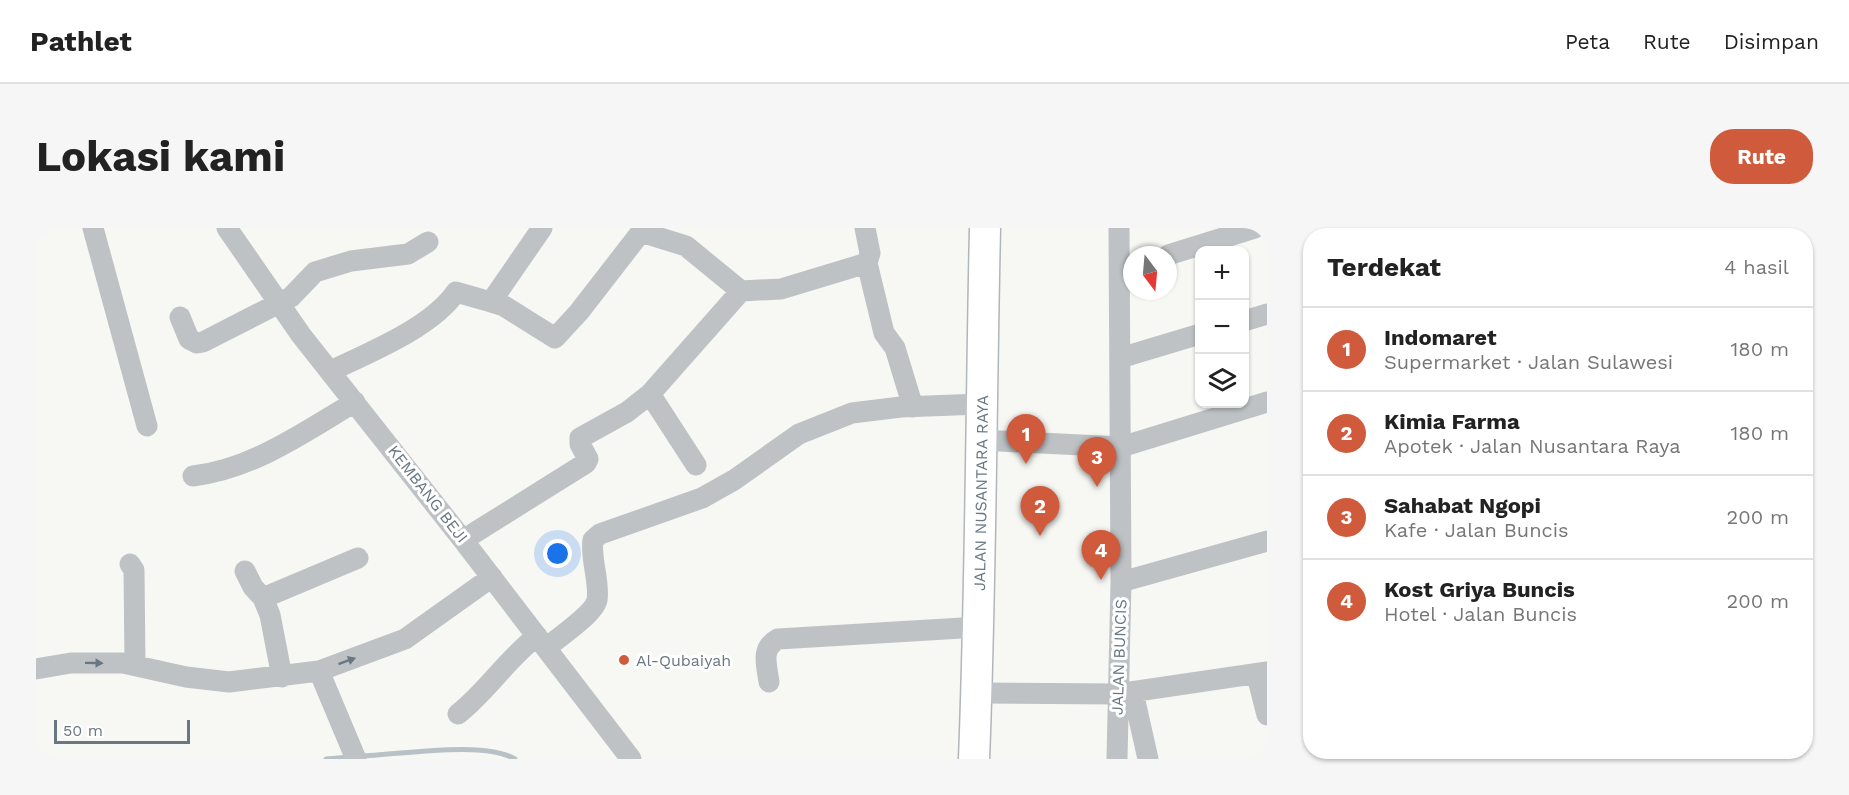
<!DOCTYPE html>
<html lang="id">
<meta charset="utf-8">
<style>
:root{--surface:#fff;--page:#f6f6f6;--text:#222;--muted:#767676;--line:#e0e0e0;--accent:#cf5b3c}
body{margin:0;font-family:"Work Sans",sans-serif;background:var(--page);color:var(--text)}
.controls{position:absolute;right:18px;top:18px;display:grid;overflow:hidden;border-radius:12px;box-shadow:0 2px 4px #0004}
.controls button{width:54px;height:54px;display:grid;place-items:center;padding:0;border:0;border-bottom:2px solid var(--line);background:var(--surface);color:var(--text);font:30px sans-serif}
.compass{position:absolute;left:1087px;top:18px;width:54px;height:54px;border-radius:50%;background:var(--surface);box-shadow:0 2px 4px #0004;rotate:164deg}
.scale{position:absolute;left:18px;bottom:15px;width:136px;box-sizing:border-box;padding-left:6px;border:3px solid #697782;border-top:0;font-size:16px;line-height:21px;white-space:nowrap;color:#697782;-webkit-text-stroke:4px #fff;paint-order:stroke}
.you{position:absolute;left:522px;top:326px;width:21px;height:21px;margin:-15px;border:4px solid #fff;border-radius:50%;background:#1a73e8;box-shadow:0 0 0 9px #1a73e833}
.badge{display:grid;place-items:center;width:39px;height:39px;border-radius:50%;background:var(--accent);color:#fff;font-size:20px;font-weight:700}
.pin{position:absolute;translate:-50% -50px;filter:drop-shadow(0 2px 3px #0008)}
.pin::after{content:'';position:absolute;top:32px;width:21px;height:18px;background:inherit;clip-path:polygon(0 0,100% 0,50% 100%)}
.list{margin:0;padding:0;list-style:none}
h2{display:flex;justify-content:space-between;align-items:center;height:78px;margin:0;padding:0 24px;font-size:26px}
h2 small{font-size:20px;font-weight:400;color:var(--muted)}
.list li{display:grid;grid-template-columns:39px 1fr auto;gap:18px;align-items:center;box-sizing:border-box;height:84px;padding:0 24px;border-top:2px solid var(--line)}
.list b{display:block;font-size:22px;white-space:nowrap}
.list p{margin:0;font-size:20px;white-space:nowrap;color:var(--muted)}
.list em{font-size:20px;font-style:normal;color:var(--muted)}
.icon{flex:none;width:33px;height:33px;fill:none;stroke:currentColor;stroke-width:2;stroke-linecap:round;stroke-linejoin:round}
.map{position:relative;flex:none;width:1231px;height:531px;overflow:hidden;border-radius:24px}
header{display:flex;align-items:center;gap:36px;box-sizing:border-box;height:84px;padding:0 30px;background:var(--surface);border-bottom:2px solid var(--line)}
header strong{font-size:28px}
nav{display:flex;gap:33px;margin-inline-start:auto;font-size:21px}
.intro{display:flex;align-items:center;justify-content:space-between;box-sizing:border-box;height:144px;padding:0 36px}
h1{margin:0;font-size:42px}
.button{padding:15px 27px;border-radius:24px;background:var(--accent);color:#fff;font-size:21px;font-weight:700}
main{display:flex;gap:36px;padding:0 36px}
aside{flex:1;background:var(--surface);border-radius:24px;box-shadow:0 2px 4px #0004}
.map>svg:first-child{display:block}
</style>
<header>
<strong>Pathlet</strong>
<nav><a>Peta</a><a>Rute</a><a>Disimpan</a></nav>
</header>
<div class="intro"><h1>Lokasi kami</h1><a class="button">Rute</a></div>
<main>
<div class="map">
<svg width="1231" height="531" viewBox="0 0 1231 531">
<rect width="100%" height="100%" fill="#f7f7f4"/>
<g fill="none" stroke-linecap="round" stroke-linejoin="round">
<path stroke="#b8c2c6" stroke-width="5" d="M 324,528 C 364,527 446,512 479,531
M 290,531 L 315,529"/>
<g stroke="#b1b6ba" stroke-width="33">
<g id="secondary">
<path id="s1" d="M 938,531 C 945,354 945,177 949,0"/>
</g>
</g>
<path stroke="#bec2c5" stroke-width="21" d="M 57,0 L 111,198
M 191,0 L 265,107 L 427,312 L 595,531
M 1132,27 L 1219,0
M 831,35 L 848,105 L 859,120 L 877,179
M 455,74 L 468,78 L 519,110 L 543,84 L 605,4 L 650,18 L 705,63 L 745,61 L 831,35 L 834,25 L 829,0
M 144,89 L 153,111 L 161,115 L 167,114 L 255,69 L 279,44 L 315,33 L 372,26 L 392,14
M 1208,93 L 1231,86
M 1084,130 L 1164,106
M 295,143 C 334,124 395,100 420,64 L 455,74 L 506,0
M 614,166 L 660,237
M 944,212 L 1085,219 L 1231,174
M 157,248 C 217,241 268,204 319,174
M 427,312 L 550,235 L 552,231 L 544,216 L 544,210 L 591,184 L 614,166 L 705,63
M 94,336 L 98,342 L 99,436
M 209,343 L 217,359 L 227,370
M 1085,354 L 1231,313
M 510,420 C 522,410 558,386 561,372 C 564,353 554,331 557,312 L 564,306 L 666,270 L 698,252 L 763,206 L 816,185 L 865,179 L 945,176
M 0,441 L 35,435 L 87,435 L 150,449 L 193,454 L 283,443 L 369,411 L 456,349
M 283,443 L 320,531
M 1221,448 L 1231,487
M 246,449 L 234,387 L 227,370 L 322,330
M 733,454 C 731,438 724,420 742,411 L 943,399
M 1097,464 L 1112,531
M 941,465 L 1081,466 L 1231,444
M 422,486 C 452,462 471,431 501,408
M 1081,531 L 1085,354 L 1083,0"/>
<use href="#secondary" stroke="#fff" stroke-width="30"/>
</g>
<defs><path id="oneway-solid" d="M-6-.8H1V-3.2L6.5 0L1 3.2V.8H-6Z" transform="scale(1.5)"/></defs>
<g fill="#697782">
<use href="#oneway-solid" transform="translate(311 433) rotate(-20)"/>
<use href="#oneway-solid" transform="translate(58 435) rotate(1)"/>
</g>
<circle fill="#cf5b3c" stroke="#fff" stroke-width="2" cx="588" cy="432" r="6"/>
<g text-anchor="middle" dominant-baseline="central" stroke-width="6" stroke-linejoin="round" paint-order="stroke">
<g font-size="16" fill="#697782" stroke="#fff">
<text transform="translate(392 266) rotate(52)">KEMBANG BEJI</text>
<text stroke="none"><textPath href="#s1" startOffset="266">JALAN NUSANTARA RAYA</textPath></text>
<text transform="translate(1083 429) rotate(-88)">JALAN BUNCIS</text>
</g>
<g font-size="16" fill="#697782" stroke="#fff" text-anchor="start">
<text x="600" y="432">Al-Qubaiyah</text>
</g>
</g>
</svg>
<div class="controls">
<button>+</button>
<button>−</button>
<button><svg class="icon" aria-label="layers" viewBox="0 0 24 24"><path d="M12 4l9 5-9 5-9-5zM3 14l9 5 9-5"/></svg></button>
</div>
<svg class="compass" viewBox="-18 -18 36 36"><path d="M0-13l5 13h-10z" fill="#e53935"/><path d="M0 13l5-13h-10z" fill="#767676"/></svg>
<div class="scale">50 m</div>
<div class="you"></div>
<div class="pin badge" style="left:990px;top:236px">1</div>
<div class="pin badge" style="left:1004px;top:308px">2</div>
<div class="pin badge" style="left:1061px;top:259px">3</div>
<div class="pin badge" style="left:1065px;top:352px">4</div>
</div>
<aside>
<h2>Terdekat<small>4 hasil</small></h2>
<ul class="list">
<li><span class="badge">1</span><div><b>Indomaret</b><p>Supermarket · Jalan Sulawesi</p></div><em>180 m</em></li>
<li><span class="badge">2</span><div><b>Kimia Farma</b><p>Apotek · Jalan Nusantara Raya</p></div><em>180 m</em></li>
<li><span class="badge">3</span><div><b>Sahabat Ngopi</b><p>Kafe · Jalan Buncis</p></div><em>200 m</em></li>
<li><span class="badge">4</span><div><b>Kost Griya Buncis</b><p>Hotel · Jalan Buncis</p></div><em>200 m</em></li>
</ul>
</aside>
</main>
